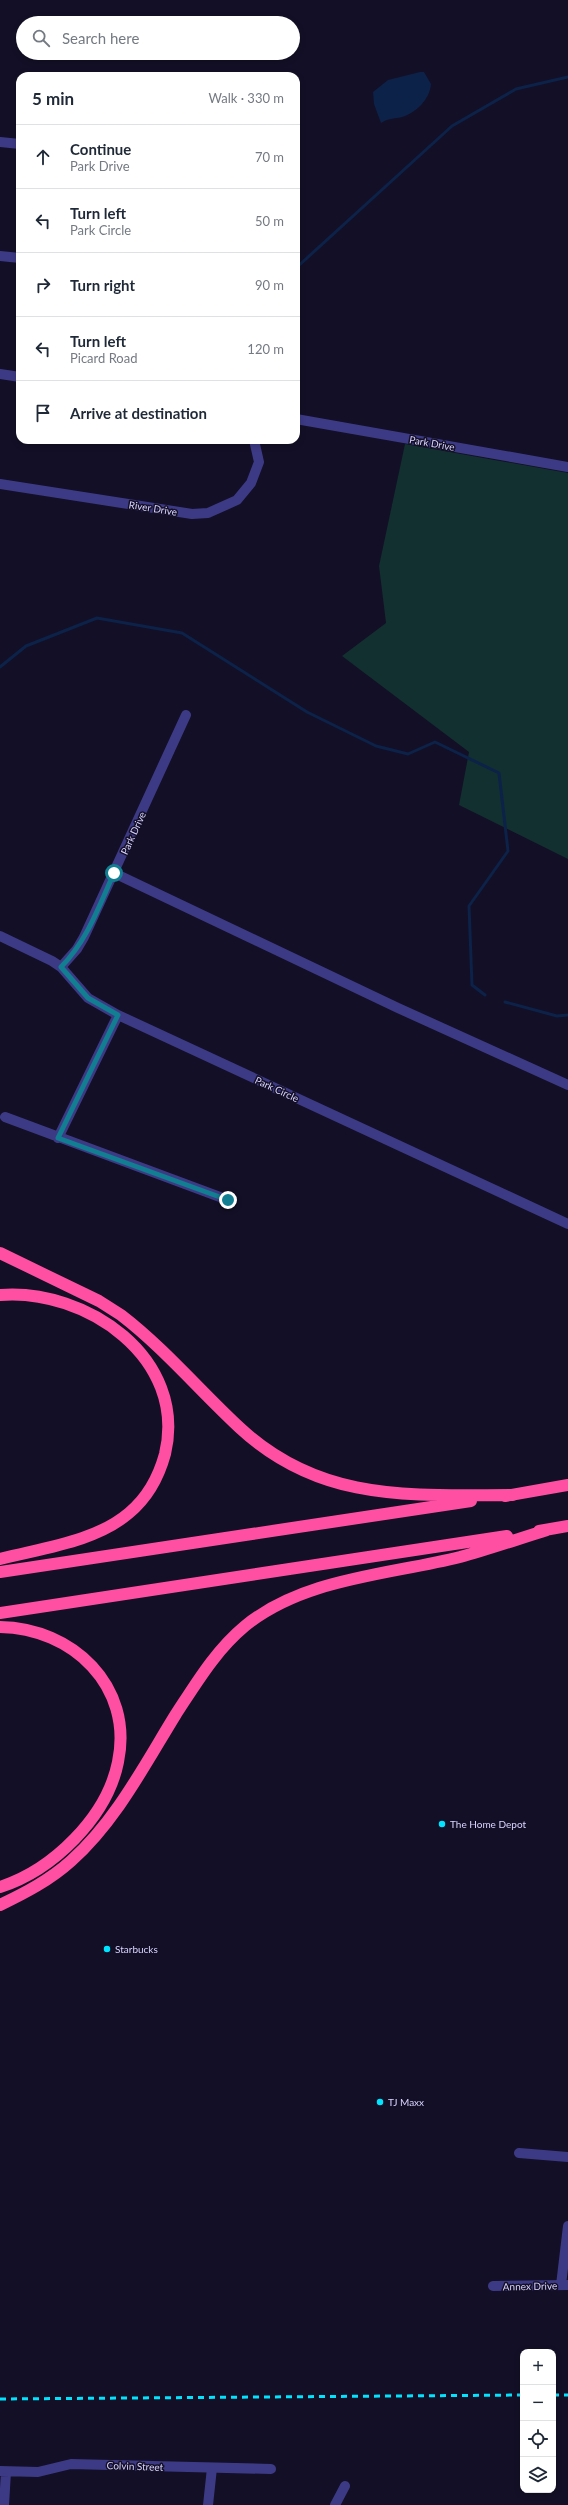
<!DOCTYPE html>
<meta charset="utf-8">
<style>
:root{--surface:#fff;--page:#f6f6f7;--text:#1f2937;--muted:#747a83;--line:#e0e1e3}
body{margin:0;font-family:Lato,sans-serif;background:var(--page);color:var(--text)}
.controls{position:absolute;right:12px;bottom:12px;display:grid;overflow:hidden;border-radius:8px;box-shadow:0 2px 6px #0003}
.controls button{width:36px;height:36px;display:grid;place-items:center;padding:0;border:0;border-bottom:1px solid var(--line);background:var(--surface);color:var(--text);font:20px sans-serif}
.stop{position:absolute;width:12px;height:12px;margin:-9px;border:3px solid #117e91;border-radius:50%;background:#fff}
.stop.end{background:#117e91;border-color:#fff;box-shadow:0 1px 4px #0008}
.list{margin:0;padding:0;list-style:none}
h2{display:flex;justify-content:space-between;align-items:center;height:52px;margin:0;padding:0 16px;font-size:17px}
h2 small{font-size:13px;font-weight:400;color:var(--muted)}
.list li{display:grid;grid-template-columns:26px 1fr auto;gap:12px;align-items:center;box-sizing:border-box;height:64px;padding:0 16px;border-top:1px solid var(--line)}
.list b{display:block;font-size:15px;white-space:nowrap}
.list p{margin:0;font-size:13px;white-space:nowrap;color:var(--muted)}
.list em{font-size:13px;font-style:normal;color:var(--muted)}
.icon{flex:none;width:22px;height:22px;fill:none;stroke:currentColor;stroke-width:2;stroke-linecap:round;stroke-linejoin:round}
.map{position:relative;flex:none;width:568px;height:2505px;overflow:hidden}
.search{position:absolute;background:var(--surface);box-shadow:0 2px 6px #0003;left:16px;top:16px;width:284px;height:44px;display:flex;align-items:center;gap:10px;box-sizing:border-box;padding:0 14px;border-radius:22px;color:var(--muted);font-size:15px}
.panel{position:absolute;background:var(--surface);box-shadow:0 2px 6px #0003;left:16px;top:72px;width:284px;height:372px;border-radius:12px}
.map>svg:first-child{display:block}
</style>
<div class="map">
<svg width="568" height="2505" viewBox="0 0 568 2505">
<rect width="100%" height="100%" fill="#130f26"/>
<path fill="#12302f" d="M 405,444 L 568,473 L 568,859 L 459,805 L 469,752 L 342,656 L 386,623 L 379,566 Z"/>
<path fill="#0c2248" d="M 420,72 L 424,72 L 431,84 C 430,99 416,113 402,117 C 394,119 388,118 381,123 L 374,104 L 373,92 L 388,80 Z"/>
<g fill="none" stroke-linecap="round" stroke-linejoin="round">
<path stroke="#0c2248" stroke-width="3" d="M 296,268 L 452,126 L 516,89 L 568,77
M 0,667 L 26,646 L 97,618 L 182,633 L 307,712 L 376,746 L 408,754 L 435,742 L 499,773 L 508,851 L 469,906 L 472,985 L 485,995
M 505,1002 L 557,1016 L 568,1015"/>
<path stroke="#3d3a85" stroke-width="10" d="M 0,142 L 20,144
M 0,256 L 20,258
M 0,374 L 20,377
M 296,419 L 568,467
M 0,484 L 192,514 L 208,513 L 237,500 L 251,483 L 259,462 L 254,440
M 114,873 L 398,1008 L 568,1085
M 0,936 L 52,961 L 61,967 L 88,998 L 118,1015 L 568,1224
M 61,967 L 77,949 L 84,937 L 186,715
M 5,1117 L 228,1200
M 58,1138 L 118,1015
M 519,2153 L 568,2157
M 561,2285 L 568,2226
M 493,2286 L 568,2285
M 0,2471 L 38,2472 L 71,2464 L 271,2469
M 4,2505 L 6,2472
M 208,2505 L 212,2468
M 335,2505 L 345,2486"/>
<path stroke="#ff4fa3" stroke-width="12" d="M 0,1253 L 99,1301 L 121,1315 C 164,1348 200,1391 240,1428 C 321,1503 411,1495 513,1495
M 0,1295 C 86,1288 188,1358 165,1454 C 159,1476 147,1498 129,1513 C 95,1542 42,1548 0,1559
M 505,1496 L 568,1485
M 539,1531 L 568,1526
M 0,1572 L 471,1501
M 0,1613 L 507,1536
M 0,1627 C 72,1628 134,1686 118,1762 C 107,1817 53,1870 0,1887
M 0,1905 C 25,1893 50,1880 71,1861 C 116,1821 145,1764 176,1714 C 197,1682 216,1650 245,1626 C 304,1578 388,1575 460,1557 C 489,1549 518,1539 547,1530"/>
<path stroke="#00e5ff" stroke-width="3" stroke-dasharray="6 5" stroke-linecap="butt" d="M 553,2395 L 568,2395
M 0,2399 L 523,2395"/>
</g>
<g fill="none" stroke-linecap="round" stroke-linejoin="round">
<path stroke="#117e91" stroke-width="5" d="M 114,873 C 99,906 87,941 61,967 L 88,998 L 118,1015 L 58,1138 L 228,1200"/>
</g>
<g fill="#00e5ff" stroke="#130f26" stroke-width="1.5">
<circle cx="442" cy="1824" r="4"/>
<circle cx="107" cy="1949" r="4"/>
<circle cx="380" cy="2102" r="4"/>
</g>
<g text-anchor="middle" dominant-baseline="central" stroke-width="3" stroke-linejoin="round" paint-order="stroke">
<g font-size="10" fill="#d9d4ff" stroke="#130f26">
<text transform="translate(432 443) rotate(10)">Park Drive</text>
<text transform="translate(153 508) rotate(9)">River Drive</text>
<text transform="translate(133 833) rotate(-65)">Park Drive</text>
<text transform="translate(277 1089) rotate(25)">Park Circle</text>
<text transform="translate(530 2286) rotate(-1)">Annex Drive</text>
<text transform="translate(135 2466) rotate(2)">Colvin Street</text>
</g>
<g font-size="10" fill="#d9d4ff" stroke="#130f26" text-anchor="start">
<text x="450" y="1824">The Home Depot</text>
<text x="115" y="1949">Starbucks</text>
<text x="388" y="2102">TJ Maxx</text>
</g>
</g>
</svg>
<div class="controls">
<button>+</button>
<button>−</button>
<button><svg class="icon" aria-label="locate" viewBox="0 0 24 24"><circle cx="12" cy="12" r="6"/><path d="M12 2v4M12 18v4M2 12h4M18 12h4"/></svg></button>
<button><svg class="icon" aria-label="layers" viewBox="0 0 24 24"><path d="M12 4l9 5-9 5-9-5zM3 14l9 5 9-5"/></svg></button>
</div>
<div class="stop" style="left:114px;top:873px"></div>
<div class="stop end" style="left:228px;top:1200px"></div>
<div class="search"><svg class="icon" aria-label="search" viewBox="0 0 24 24"><circle cx="10" cy="10" r="6"/><path d="M15 15l6 6"/></svg>Search here</div>
<section class="panel">
<h2>5 min<small>Walk · 330 m</small></h2>
<ul class="list">
<li><svg class="icon" aria-label="ahead" viewBox="0 0 24 24"><path d="M12 20V5M6 11l6-6 6 6"/></svg><div><b>Continue</b><p>Park Drive</p></div><em>70 m</em></li>
<li><svg class="icon" aria-label="left" viewBox="0 0 24 24"><path d="M17 20v-9H6M10 6l-5 5 5 5"/></svg><div><b>Turn left</b><p>Park Circle</p></div><em>50 m</em></li>
<li><svg class="icon" aria-label="right" viewBox="0 0 24 24"><path d="M7 20v-9h11M14 6l5 5-5 5"/></svg><div><b>Turn right</b></div><em>90 m</em></li>
<li><svg class="icon" aria-label="left" viewBox="0 0 24 24"><path d="M17 20v-9H6M10 6l-5 5 5 5"/></svg><div><b>Turn left</b><p>Picard Road</p></div><em>120 m</em></li>
<li><svg class="icon" aria-label="arrive" viewBox="0 0 24 24"><path d="M6 21V4h12l-3 4 3 4H6"/></svg><div><b>Arrive at destination</b></div></li>
</ul>
</section>
</div>
